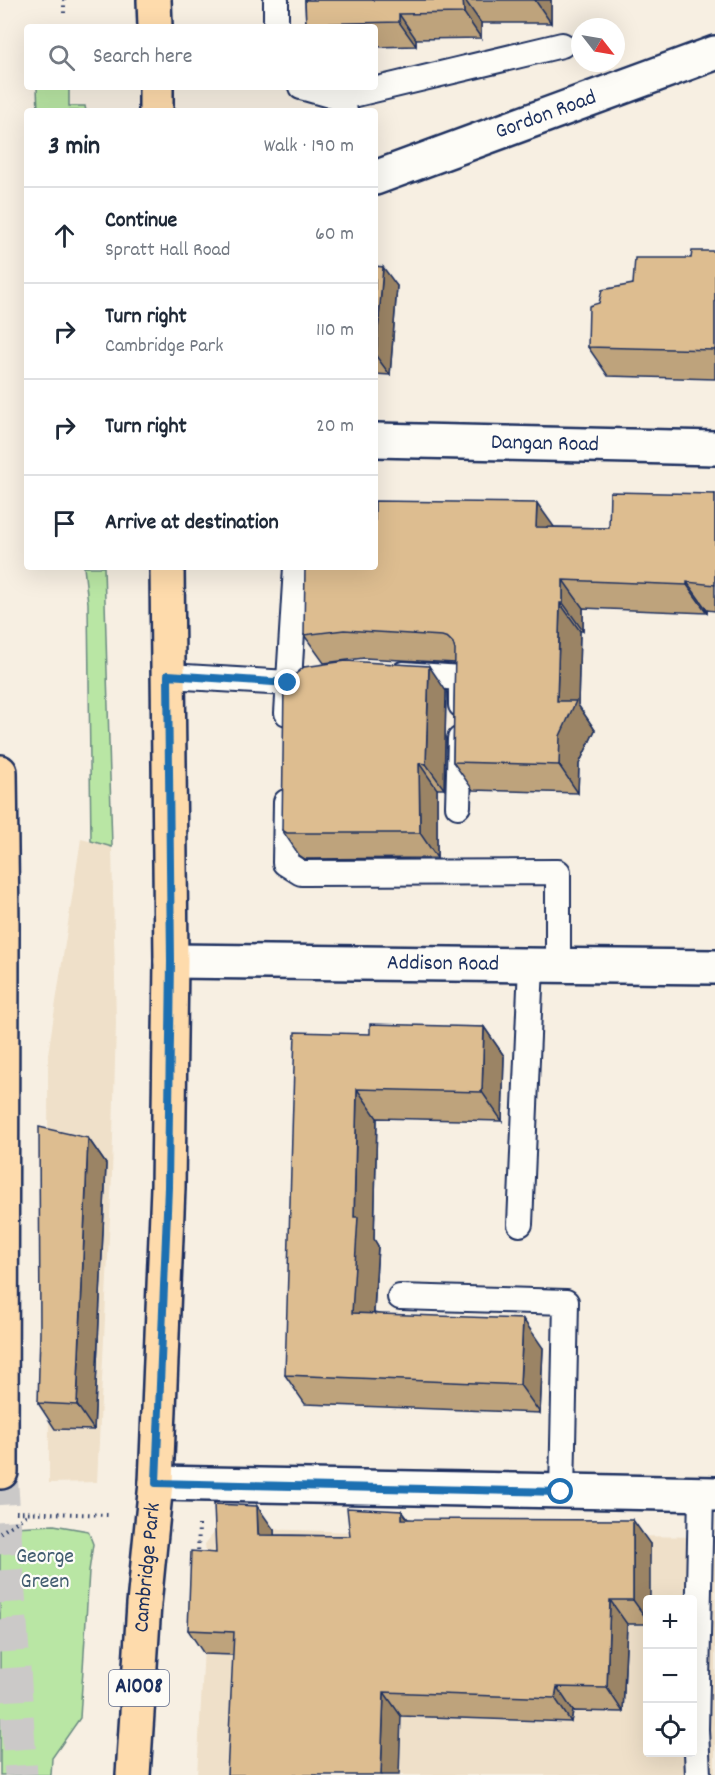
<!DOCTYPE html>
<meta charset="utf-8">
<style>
:root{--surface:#fff;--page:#f6f6f7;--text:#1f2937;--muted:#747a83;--line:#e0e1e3}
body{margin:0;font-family:Dekko,sans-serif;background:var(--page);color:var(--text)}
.controls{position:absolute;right:18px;bottom:18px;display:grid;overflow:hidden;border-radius:6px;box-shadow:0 6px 24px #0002}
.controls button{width:54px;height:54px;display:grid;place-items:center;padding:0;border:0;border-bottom:2px solid var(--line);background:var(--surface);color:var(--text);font:30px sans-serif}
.compass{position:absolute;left:571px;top:18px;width:54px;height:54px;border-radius:50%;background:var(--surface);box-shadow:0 6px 24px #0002;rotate:121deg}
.stop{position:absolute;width:18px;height:18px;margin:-14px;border:4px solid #1f6fb2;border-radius:50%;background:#fff}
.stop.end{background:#1f6fb2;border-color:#fff;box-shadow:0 2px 6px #0008}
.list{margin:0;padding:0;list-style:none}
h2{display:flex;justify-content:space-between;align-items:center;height:78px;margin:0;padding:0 24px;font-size:26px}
h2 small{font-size:20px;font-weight:400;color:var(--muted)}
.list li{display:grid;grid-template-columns:39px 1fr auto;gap:18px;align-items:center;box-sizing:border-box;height:96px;padding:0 24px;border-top:2px solid var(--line)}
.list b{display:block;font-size:22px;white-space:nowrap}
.list p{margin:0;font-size:20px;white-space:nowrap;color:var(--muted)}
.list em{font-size:20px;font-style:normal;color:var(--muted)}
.icon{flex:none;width:33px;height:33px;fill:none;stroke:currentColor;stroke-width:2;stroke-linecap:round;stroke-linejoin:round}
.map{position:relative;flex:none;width:715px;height:1775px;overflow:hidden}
.search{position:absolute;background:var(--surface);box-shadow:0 6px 24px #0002;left:24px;top:24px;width:354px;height:66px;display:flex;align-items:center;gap:15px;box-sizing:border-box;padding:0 21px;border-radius:6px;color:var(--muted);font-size:22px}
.panel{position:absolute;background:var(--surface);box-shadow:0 6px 24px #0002;left:24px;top:108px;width:354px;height:462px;border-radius:6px}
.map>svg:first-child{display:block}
</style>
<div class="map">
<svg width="715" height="1775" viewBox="0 0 715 1775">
<rect width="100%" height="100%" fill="#f7efe2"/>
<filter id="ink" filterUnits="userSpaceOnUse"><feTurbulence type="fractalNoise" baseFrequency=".0167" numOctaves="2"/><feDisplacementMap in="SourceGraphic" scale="12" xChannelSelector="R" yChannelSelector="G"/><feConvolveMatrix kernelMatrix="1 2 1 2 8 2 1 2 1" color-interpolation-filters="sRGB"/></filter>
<g filter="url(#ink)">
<path fill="#efe0c9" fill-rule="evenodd" d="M 81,839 L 112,847 L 116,1023 L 112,1175 L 97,1482 L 49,1483 L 48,1054 Z
M 231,1528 L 419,1534 L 715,1537 L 715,1775 L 197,1775 L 208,1575 L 205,1544 L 217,1529 ZM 648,1600 L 692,1600 L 692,1752 L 648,1752 Z"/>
<path fill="#b9e6a4" stroke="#6a8a81" stroke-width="1.5" d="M 37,87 L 69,87 L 69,106 L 85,106 L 86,111 L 38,111 Z
M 84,567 L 104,567 L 112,847 L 91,841 L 88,603 Z
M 0,1525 L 13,1527 L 54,1525 L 88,1531 L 93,1544 L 89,1571 L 80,1718 L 52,1758 L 51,1775 L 0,1775 Z"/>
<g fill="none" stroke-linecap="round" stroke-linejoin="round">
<path stroke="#cbc9c8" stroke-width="33" stroke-dasharray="33 16" stroke-linecap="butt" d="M 1,1472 L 21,1775"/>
<g stroke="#1b2f5e" stroke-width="28">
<path id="service" d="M 276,27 L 276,0
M 301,87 L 340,98
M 345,111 L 340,98 L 562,45
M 403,674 L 461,678 L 461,705
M 168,676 L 288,683 L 303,680
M 287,713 L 296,567
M 286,802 L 285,863 L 301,873 L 558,872 L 558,965
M 458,806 L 460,739
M 520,1224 L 531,965
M 400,1297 L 566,1302 L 562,1492
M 698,1775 L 696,1729 L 701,1494"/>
</g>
<g stroke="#1b2f5e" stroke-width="38">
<g id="minor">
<path id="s1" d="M 375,178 L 715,53"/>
<path id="s2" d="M 375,440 L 715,448"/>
<path id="s3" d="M 171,961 L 715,967"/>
<path d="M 156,1483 L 715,1494"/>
</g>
</g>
<g stroke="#1b2f5e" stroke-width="38">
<g id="primary">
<path d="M 154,0 L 155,27"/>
<path d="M 156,87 L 156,111"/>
<path id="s4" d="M 133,1775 L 144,1604 L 156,1483 L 168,1187 L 171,961 L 167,567"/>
</g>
</g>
<g stroke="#1b2f5e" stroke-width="38">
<path id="trunk" d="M 0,772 L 2,926 L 1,1472"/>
</g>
<path stroke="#1b2f5e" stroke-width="4" stroke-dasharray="1.5 4.5" stroke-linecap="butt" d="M 64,13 L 64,0
M 16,1512 L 109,1515
M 0,1533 L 30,1513
M 198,1556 L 199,1525"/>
<use href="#service" stroke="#fdfcf7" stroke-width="24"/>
<use href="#minor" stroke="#fdfcf7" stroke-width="33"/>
<use href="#primary" stroke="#fedbac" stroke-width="33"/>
<use href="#trunk" stroke="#fedbac" stroke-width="33"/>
</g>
<path fill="#bea37c" stroke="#1b2f5e" stroke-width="1.5" d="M 305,0 L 551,0 L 551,23 L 481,23 L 481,38 L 416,39 L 416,46 L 375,47 L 375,27 L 308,27 L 306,24 Z
M 715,251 L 715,379 L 608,376 L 588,347 L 599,303 L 633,284 L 691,258 Z
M 375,266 L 397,286 L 390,375 L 375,374 Z
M 715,494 L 715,611 L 707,610 L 707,613 L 583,608 L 583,631 L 580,631 L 578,705 L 595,730 L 579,764 L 578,793 L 473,790 L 453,762 L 455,663 L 364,658 L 324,663 L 304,635 L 554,527 L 609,528 Z
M 446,691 L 444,789 L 437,789 L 437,858 L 305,859 L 299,855 L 282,830 Z
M 484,1027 L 504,1056 L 502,1121 L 377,1118 L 374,1239 L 378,1246 L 374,1313 L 543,1348 L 540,1413 L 305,1404 L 285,1375 L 370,1034 Z
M 88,1138 L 106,1164 L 94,1430 L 55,1429 L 38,1403 Z
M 408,1519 L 650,1544 L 648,1599 L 648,1624 L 627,1624 L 623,1712 L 573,1711 L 571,1722 L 401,1716 L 233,1655 L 204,1654 L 188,1630 L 216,1553 L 274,1530 L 274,1535 L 350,1536 Z"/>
<path fill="#9b8465" stroke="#1b2f5e" stroke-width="1.5" d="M 463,0 L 465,0 L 481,23 L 481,38 L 464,13 Z
M 535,0 L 551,0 L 551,23 Z
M 399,14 L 416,39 L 416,46 L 399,22 Z
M 383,267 L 397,286 L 390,375 L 376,356 Z
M 537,503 L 557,531 L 536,527 Z
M 563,580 L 583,608 L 583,631 L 563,603 Z
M 687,582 L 707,610 L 707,613 L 687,585 Z
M 560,603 L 580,631 L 578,705 L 595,730 L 579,764 L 578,793 L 559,765 L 557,701 Z
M 429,666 L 446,691 L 444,789 L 426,764 Z
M 419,763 L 437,789 L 437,858 L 420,833 Z
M 484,1027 L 504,1056 L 502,1121 L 482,1092 Z
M 357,1089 L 377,1118 L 374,1239 L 378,1246 L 372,1341 L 352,1313 Z
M 88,1138 L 106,1164 L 94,1430 L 77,1405 Z
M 523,1319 L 543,1348 L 540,1413 L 520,1385 Z
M 257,1506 L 274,1530 L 275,1559 L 258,1535 Z
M 402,1511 L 419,1534 L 402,1519 Z
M 633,1520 L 650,1544 L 650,1599 L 648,1599 L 648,1621 L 633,1600 Z
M 610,1600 L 627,1624 L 623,1712 L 607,1688 Z
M 557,1687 L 573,1711 L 571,1722 L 555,1698 Z
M 384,1692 L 401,1716 L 399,1775 L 381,1775 Z"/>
<path fill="#ddbd90" stroke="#1b2f5e" stroke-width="1.5" d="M 305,0 L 463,0 L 464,13 L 399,14 L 399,22 L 306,24 Z
M 692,251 L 715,251 L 715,350 L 588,347 L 589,306 L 599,303 L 602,290 L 633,284 L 635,258 L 691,258 Z
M 375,266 L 383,267 L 376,356 L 375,355 Z
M 610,492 L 715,494 L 715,585 L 687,582 L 687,585 L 563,580 L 563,603 L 560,603 L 557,701 L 576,701 L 560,736 L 559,765 L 453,762 L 455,650 L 453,643 L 448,638 L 442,636 L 344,630 L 304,635 L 305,567 L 375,567 L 375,501 L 537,503 L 536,527 L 609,528 Z
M 346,661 L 429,666 L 426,764 L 419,763 L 420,833 L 287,833 L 282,830 L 284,684 L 304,667 Z
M 370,1024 L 484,1027 L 482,1092 L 357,1089 L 354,1217 L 358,1217 L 352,1313 L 523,1319 L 520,1385 L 285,1375 L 295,1032 L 370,1034 Z
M 39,1127 L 88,1138 L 77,1405 L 38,1403 L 40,1333 Z
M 214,1504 L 257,1506 L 258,1535 L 350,1536 L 347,1508 L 402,1511 L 402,1519 L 633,1520 L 633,1600 L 610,1600 L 607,1688 L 557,1687 L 555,1698 L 384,1692 L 381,1775 L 227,1775 L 234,1632 L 188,1630 L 191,1551 L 216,1553 Z"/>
</g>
<g fill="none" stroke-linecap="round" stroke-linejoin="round" filter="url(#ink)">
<path stroke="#1f6fb2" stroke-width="8" d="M 288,683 L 168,675 L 171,961 L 168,1187 L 156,1483 L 561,1492"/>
</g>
<g text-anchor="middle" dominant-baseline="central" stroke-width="4.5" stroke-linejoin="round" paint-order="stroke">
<rect fill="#fdfcf7" stroke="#5f6c8c" stroke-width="1.5" x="109" y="1670" width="60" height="36" rx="4.5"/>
<g font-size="21" font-weight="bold" fill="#1b2f5e">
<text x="139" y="1688">A1008</text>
</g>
<g font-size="22" fill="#1b2f5e" stroke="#fdfcf7">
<text stroke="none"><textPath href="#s1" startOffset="182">Gordon Road</textPath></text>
<text stroke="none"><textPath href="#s2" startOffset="170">Dangan Road</textPath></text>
<text stroke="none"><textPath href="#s3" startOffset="272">Addison Road</textPath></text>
<text stroke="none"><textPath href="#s4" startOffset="208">Cambridge Park</textPath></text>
</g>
<g font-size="22" fill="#425d70" stroke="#fdfcf7">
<text x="45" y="1557">George<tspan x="45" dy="25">Green</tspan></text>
</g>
</g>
</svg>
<div class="controls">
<button>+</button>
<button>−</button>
<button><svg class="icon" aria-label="locate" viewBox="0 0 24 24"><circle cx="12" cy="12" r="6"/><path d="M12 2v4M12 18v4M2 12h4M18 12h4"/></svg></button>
</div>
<svg class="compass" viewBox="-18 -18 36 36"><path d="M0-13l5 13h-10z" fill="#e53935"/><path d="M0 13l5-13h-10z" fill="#747a83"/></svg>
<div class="stop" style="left:561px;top:1492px"></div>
<div class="stop end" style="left:288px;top:683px"></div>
<div class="search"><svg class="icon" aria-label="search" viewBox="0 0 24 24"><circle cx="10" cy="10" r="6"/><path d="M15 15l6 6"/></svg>Search here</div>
<section class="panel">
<h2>3 min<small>Walk · 190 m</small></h2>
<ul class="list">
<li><svg class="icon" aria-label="ahead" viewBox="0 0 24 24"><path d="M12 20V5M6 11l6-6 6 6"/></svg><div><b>Continue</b><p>Spratt Hall Road</p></div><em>60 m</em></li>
<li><svg class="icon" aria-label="right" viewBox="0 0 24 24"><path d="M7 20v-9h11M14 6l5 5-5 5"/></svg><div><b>Turn right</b><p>Cambridge Park</p></div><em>110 m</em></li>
<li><svg class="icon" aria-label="right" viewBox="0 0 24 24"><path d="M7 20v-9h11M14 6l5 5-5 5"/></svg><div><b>Turn right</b></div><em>20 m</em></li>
<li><svg class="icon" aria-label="arrive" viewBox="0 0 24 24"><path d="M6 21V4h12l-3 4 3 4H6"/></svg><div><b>Arrive at destination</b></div></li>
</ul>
</section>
</div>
